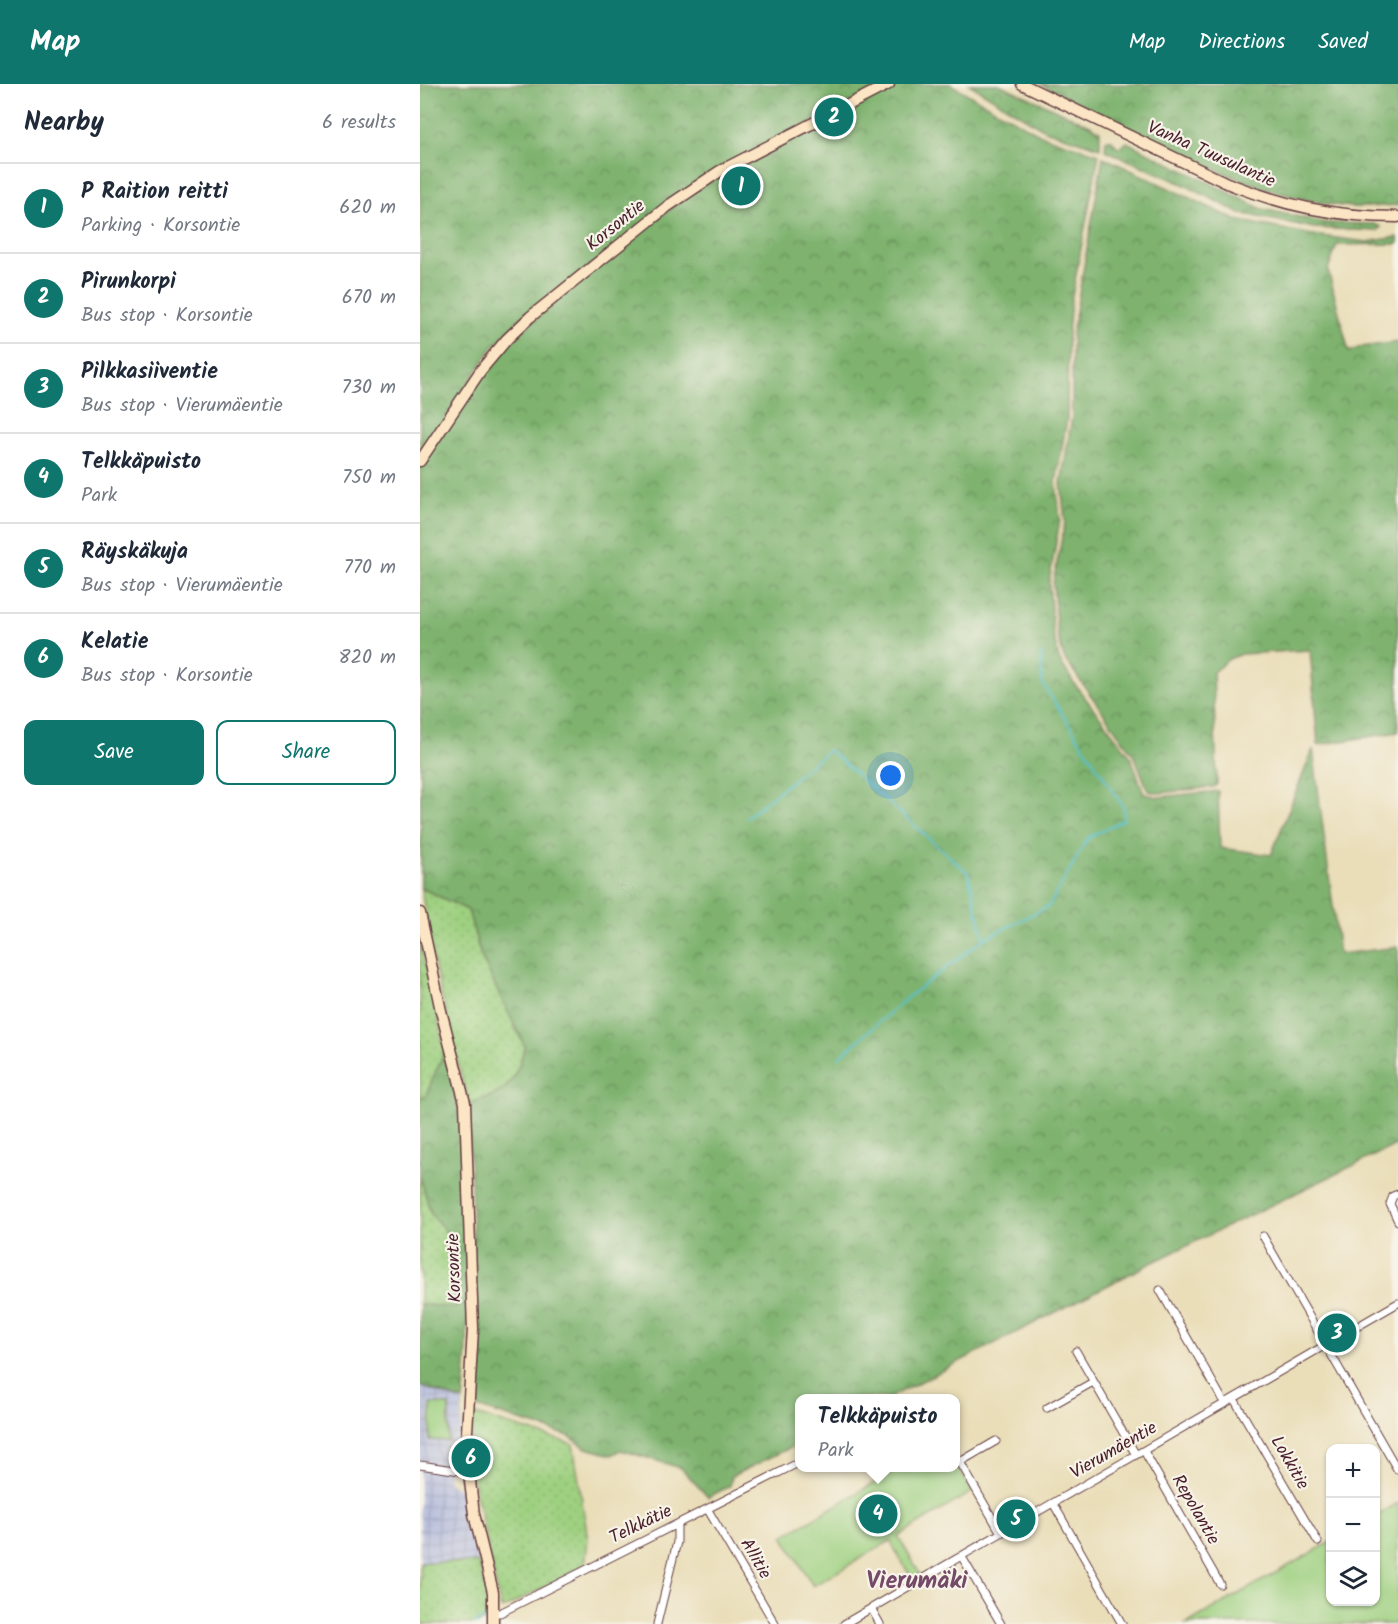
<!DOCTYPE html>
<meta charset="utf-8">
<style>
:root{--surface:#fff;--page:#f2f2f3;--text:#1f2937;--muted:#747a83;--line:#e0e1e3;--accent:#0f766e}
body{margin:0;font-family:Kalam,sans-serif;background:var(--page);color:var(--text)}
.controls{position:absolute;right:18px;bottom:18px;display:grid;overflow:hidden;border-radius:12px;box-shadow:0 2px 4px #0004}
.controls button{width:54px;height:54px;display:grid;place-items:center;padding:0;border:0;border-bottom:2px solid var(--line);background:var(--surface);color:var(--text);font:30px sans-serif}
.you{position:absolute;left:471px;top:692px;width:21px;height:21px;margin:-15px;border:4px solid #fff;border-radius:50%;background:#1a73e8;box-shadow:0 0 0 9px #1a73e833}
.badge{display:grid;place-items:center;width:39px;height:39px;border-radius:50%;background:var(--accent);color:#fff;font-size:20px;font-weight:700}
.pin{position:absolute;translate:-50% -50%;border:3px solid #fff;box-shadow:0 2px 6px #0006}
.popup{position:absolute;left:375px;top:1310px;width:165px;height:78px;box-sizing:border-box;display:grid;place-content:center;border-radius:12px;background:var(--surface);filter:drop-shadow(0 2px 4px #0005);font-size:20px;white-space:nowrap;color:var(--muted)}
.popup b{font-size:22px;color:var(--text)}
.popup::after{content:'';position:absolute;left:50%;top:100%;margin-left:-12px;border:12px solid transparent;border-top-color:var(--surface)}
.list{margin:0;padding:0;list-style:none}
h2{display:flex;justify-content:space-between;align-items:center;height:78px;margin:0;padding:0 24px;font-size:26px}
h2 small{font-size:20px;font-weight:400;color:var(--muted)}
.list li{display:grid;grid-template-columns:39px 1fr auto;gap:18px;align-items:center;box-sizing:border-box;height:90px;padding:0 24px;border-top:2px solid var(--line)}
.list b{display:block;font-size:22px;white-space:nowrap}
.list p{margin:0;font-size:20px;white-space:nowrap;color:var(--muted)}
.list em{font-size:20px;font-style:normal;color:var(--muted)}
.actions{display:flex;gap:12px;padding:18px 24px}
.actions a{flex:1;padding:14px 0;border:2px solid var(--accent);border-radius:12px;text-align:center;font-size:21px;color:var(--accent)}
.actions .main{background:var(--accent);color:#fff}
.icon{flex:none;width:33px;height:33px;fill:none;stroke:currentColor;stroke-width:2;stroke-linecap:round;stroke-linejoin:round}
.map{position:relative;flex:none;width:978px;height:1540px;overflow:hidden}
header{display:flex;align-items:center;gap:36px;box-sizing:border-box;height:84px;padding:0 30px;background:var(--accent);color:#fff}
header strong{font-size:28px}
nav{display:flex;gap:33px;margin-inline-start:auto;font-size:21px}
main{display:flex}
aside{flex:1;background:var(--surface)}
.map>svg:first-child{display:block}
</style>
<header>
<strong>Map</strong>
<nav><a>Map</a><a>Directions</a><a>Saved</a></nav>
</header>
<main>
<aside>
<h2>Nearby<small>6 results</small></h2>
<ul class="list">
<li><span class="badge">1</span><div><b>P Raition reitti</b><p>Parking · Korsontie</p></div><em>620 m</em></li>
<li><span class="badge">2</span><div><b>Pirunkorpi</b><p>Bus stop · Korsontie</p></div><em>670 m</em></li>
<li><span class="badge">3</span><div><b>Pilkkasiiventie</b><p>Bus stop · Vierumäentie</p></div><em>730 m</em></li>
<li><span class="badge">4</span><div><b>Telkkäpuisto</b><p>Park</p></div><em>750 m</em></li>
<li><span class="badge">5</span><div><b>Räyskäkuja</b><p>Bus stop · Vierumäentie</p></div><em>770 m</em></li>
<li><span class="badge">6</span><div><b>Kelatie</b><p>Bus stop · Korsontie</p></div><em>820 m</em></li>
</ul>
<div class="actions"><a class="main">Save</a><a>Share</a></div>
</aside>
<div class="map">
<svg width="978" height="1540" viewBox="0 0 978 1540">
<defs>
<pattern id="industrial-grid" width="8" height="8" patternUnits="userSpaceOnUse" patternTransform="scale(1.5)"><rect width="8" height="8" fill="#bdc3de"/><path d="M0 4h8M4 0v8" fill="none" stroke="#a4a7bf"/></pattern>
<pattern id="grass-dots" width="8" height="8" patternUnits="userSpaceOnUse" patternTransform="scale(1.5)"><rect width="8" height="8" fill="#9ed080"/><path d="M2 2h.1M6 6h.1" fill="none" stroke="#8ab26f" stroke-width="1.8" stroke-linecap="round"/></pattern>
<pattern id="forest-crowns" width="20" height="18" patternUnits="userSpaceOnUse" patternTransform="scale(1.5)"><rect width="20" height="18" fill="#7eb26e"/><path d="M2 6a3 3 0 1 1 6 0M12 15a3 3 0 1 1 6 0" fill="none" stroke="#69905b"/></pattern>
</defs>
<rect width="100%" height="100%" fill="#f7f3e8"/>
<filter id="ink" filterUnits="userSpaceOnUse"><feTurbulence type="fractalNoise" baseFrequency=".0167" numOctaves="2"/><feDisplacementMap in="SourceGraphic" scale="12" xChannelSelector="R" yChannelSelector="G"/><feConvolveMatrix kernelMatrix="1 2 1 2 8 2 1 2 1" color-interpolation-filters="sRGB"/></filter>
<filter id="wash" filterUnits="userSpaceOnUse"><feTurbulence type="fractalNoise" baseFrequency=".008" numOctaves="4" result="noise"/><feDisplacementMap in="SourceGraphic" scale="24" xChannelSelector="R" yChannelSelector="G"/><feGaussianBlur stdDeviation="1.35" result="paint"/><feColorMatrix in="noise" values="0 0 0 0 0 0 0 0 0 0 0 0 0 0 0 0 0 1.4 0 .05"/><feComposite in="paint" operator="in"/></filter>
<g filter="url(#wash)">
<rect width="100%" height="100%" fill="#eadeb9"/>
<path fill="url(#industrial-grid)" d="M 0,1302 L 43,1317 L 39,1367 L 29,1378 L 27,1397 L 40,1406 L 59,1479 L 0,1478 Z"/>
<path fill="url(#grass-dots)" stroke="#747856" stroke-width="1.5" d="M 1,804 L 48,826 L 61,872 L 105,963 C 93,1001 89,1009 48,1019 L 14,880 Z
M 0,855 L 25,967 L 5,1014 L 0,1013 Z
M 0,1091 L 11,1130 L 35,1158 L 36,1225 L 0,1220 Z
M 53,1330 L 153,1360 L 168,1455 L 165,1481 L 85,1524 L 81,1524 L 51,1386 Z
M 0,1478 L 59,1479 L 69,1520 L 69,1534 L 58,1540 L 0,1540 Z"/>
<path fill="url(#forest-crowns)" stroke="#64684c" stroke-width="1.5" d="M 0,0 L 465,0 L 300,86 L 99,235 L 72,264 L 0,373 Z
M 472,0 L 530,0 L 621,51 L 679,70 L 651,217 L 648,250 L 647,335 L 636,398 L 640,436 L 629,498 L 633,550 L 639,575 L 653,598 L 711,673 L 724,710 L 739,713 L 798,707 L 800,764 L 851,771 L 893,665 L 919,870 L 978,863 L 978,1060 L 729,1180 L 469,1314 L 380,1314 L 380,1359 L 312,1392 L 310,1402 L 288,1413 L 261,1384 L 201,1366 L 192,1371 L 166,1364 L 149,1352 L 53,1322 L 57,1259 L 48,1019 C 89,1009 93,1001 105,963 L 61,872 L 48,826 L 1,804 L 0,383 L 62,290 L 88,259 L 198,164 L 301,88 Z
M 549,0 L 579,0 L 670,41 L 680,47 L 680,64 L 625,46 Z
M 620,0 L 978,0 L 978,121 C 963,122 947,124 932,123 C 819,112 721,47 620,0 Z
M 686,56 L 692,56 L 698,64 L 707,58 L 842,125 L 906,139 L 954,140 L 961,143 L 957,147 L 894,144 L 819,129 L 765,101 L 685,66 Z
M 683,73 L 816,136 L 893,151 L 947,158 L 978,153 L 978,160 L 917,161 L 908,186 L 929,268 L 941,263 L 978,258 L 978,648 L 898,661 L 890,566 L 821,570 L 809,575 L 793,588 L 797,700 L 794,703 L 739,709 L 728,707 L 715,673 L 644,574 L 637,549 L 633,499 L 645,438 L 641,399 L 652,333 L 652,250 Z
M 25,967 C 44,1023 43,1080 45,1139 C 47,1198 50,1257 43,1317 L 0,1302 L 0,1220 L 36,1224 L 35,1158 L 11,1130 L 0,1091 L 0,1013 L 5,1013 Z"/>
<path fill="#9ed080" stroke="#747856" stroke-width="1.5" d="M 11,1320 L 29,1321 L 28,1357 L 10,1356 Z
M 536,1380 L 552,1408 L 478,1452 L 500,1490 L 492,1495 L 470,1457 L 393,1502 L 363,1452 L 480,1384 L 536,1384 Z
M 978,1419 L 978,1540 L 766,1540 L 910,1458 L 910,1518 L 956,1518 L 956,1432 Z"/>
<g fill="none" stroke-linecap="round" stroke-linejoin="round">
<path stroke="#54c1cc" stroke-width="2" d="M 327,733 L 409,666 L 548,789 L 564,855
M 419,973 L 489,912 L 564,855 L 629,822 L 668,754 L 703,736 L 704,724 L 622,599 L 621,569
M 55,1540 L 66,1534"/>
</g>
</g>
<g filter="url(#ink)">
<g fill="none" stroke-linecap="round" stroke-linejoin="round">
<g stroke="#623c40" stroke-width="9">
<path id="minor" d="M 978,1110 L 973,1112 L 970,1120 L 978,1137
M 843,1152 L 977,1385
M 740,1206 L 805,1320
M 656,1267 L 716,1371
M 814,1315 L 898,1458
M 627,1324 L 673,1298
M 724,1367 L 800,1500
M 536,1371 L 581,1449
M 540,1378 L 576,1357
M 0,1381 L 47,1388
M 633,1419 L 702,1540
M 288,1426 L 355,1540
M 542,1473 L 581,1540
M 451,1524 L 460,1540
M 75,1529 L 80,1529 L 380,1378
M 237,1540 L 257,1458 L 257,1441
M 424,1540 L 978,1219"/>
</g>
<g stroke="#623c40" stroke-width="13">
<path id="secondary" d="M 602,0 L 807,99 C 864,122 917,133 978,133
M 0,377 L 61,286 L 87,255 L 110,233 L 197,163 L 248,122 L 300,87 L 469,0
M 0,829 L 21,927 L 45,1019 L 53,1245 L 46,1365 L 54,1430 L 73,1508 L 73,1540"/>
</g>
<use href="#minor" stroke="#fff" stroke-width="7"/>
<use href="#secondary" stroke="#fce5c4" stroke-width="10"/>
</g>
</g>
<g text-anchor="middle" dominant-baseline="central" stroke-width="4.5" stroke-linejoin="round" paint-order="stroke">
<g font-size="18" fill="#4a1f2b" stroke="#f7f3e8">
<text transform="translate(791 71) rotate(24)">Vanha Tuusulantie</text>
<text transform="translate(196 142) rotate(-39)">Korsontie</text>
<text transform="translate(35 1184) rotate(-92)">Korsontie</text>
<text transform="translate(694 1367) rotate(-30)">Vierumäentie</text>
<text transform="translate(869 1379) rotate(60)">Lokkitie</text>
<text transform="translate(775 1426) rotate(60)">Repolantie</text>
<text transform="translate(221 1441) rotate(-26)">Telkkätie</text>
<text transform="translate(335 1475) rotate(60)">Allitie</text>
</g>
<g font-size="24" font-weight="bold" fill="#754a68" stroke="#f7f3e8">
<text x="497" y="1497">Vierumäki</text>
</g>
</g>
</svg>
<div class="controls">
<button>+</button>
<button>−</button>
<button><svg class="icon" aria-label="layers" viewBox="0 0 24 24"><path d="M12 4l9 5-9 5-9-5zM3 14l9 5 9-5"/></svg></button>
</div>
<div class="you"></div>
<div class="pin badge" style="left:321px;top:102px">1</div>
<div class="pin badge" style="left:414px;top:33px">2</div>
<div class="pin badge" style="left:917px;top:1249px">3</div>
<div class="pin badge" style="left:458px;top:1430px">4</div>
<div class="popup"><b>Telkkäpuisto</b>Park</div>
<div class="pin badge" style="left:596px;top:1435px">5</div>
<div class="pin badge" style="left:51px;top:1374px">6</div>
</div>
</main>
